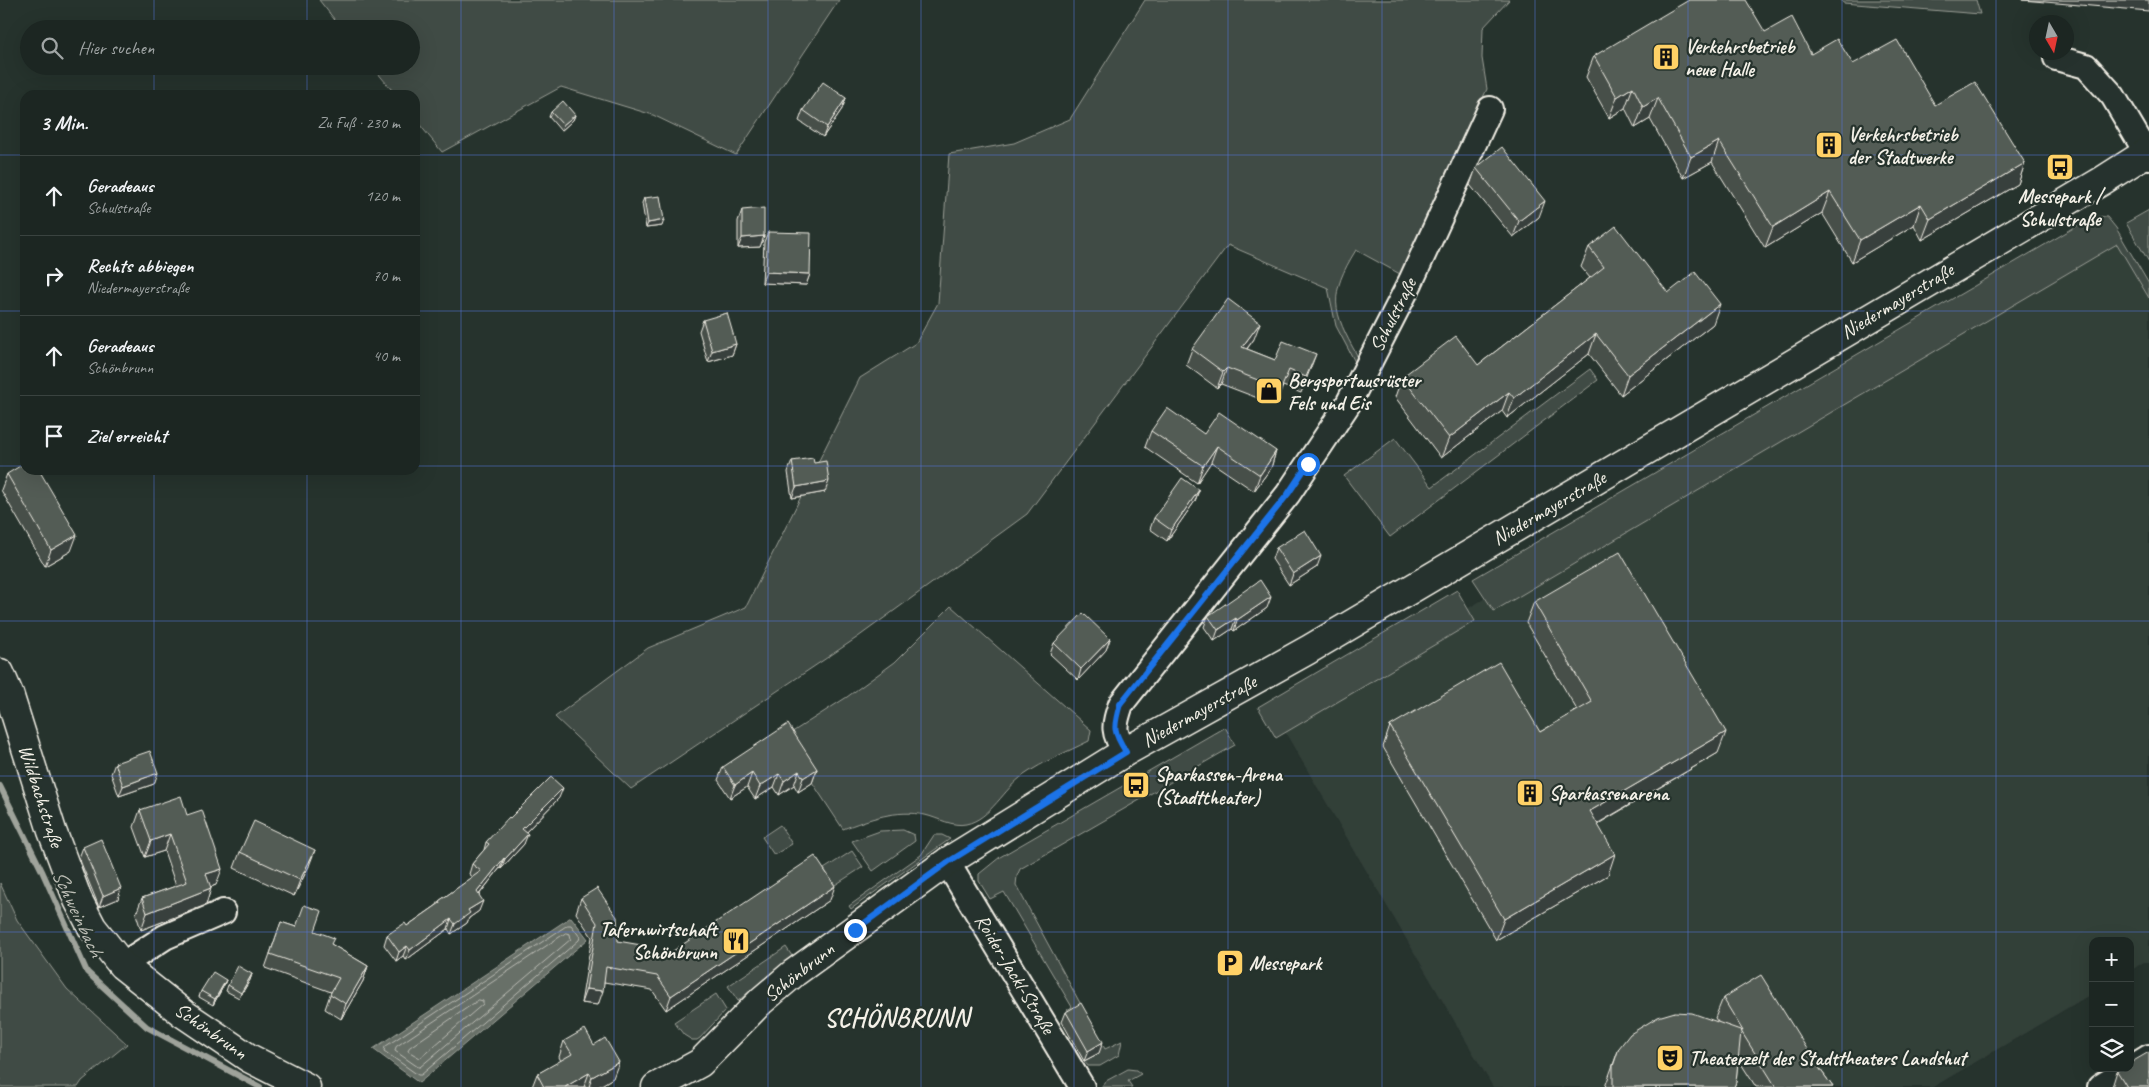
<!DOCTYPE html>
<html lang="de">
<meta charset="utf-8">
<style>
:root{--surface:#1c2622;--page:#29322f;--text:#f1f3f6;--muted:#a0a5a5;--line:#3a4340}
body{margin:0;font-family:Caveat,sans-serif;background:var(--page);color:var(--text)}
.controls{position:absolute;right:15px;bottom:15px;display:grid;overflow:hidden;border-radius:10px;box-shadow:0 5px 20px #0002}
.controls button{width:45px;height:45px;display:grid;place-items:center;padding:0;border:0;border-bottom:1px solid var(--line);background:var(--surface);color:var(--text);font:25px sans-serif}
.compass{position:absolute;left:2029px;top:15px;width:45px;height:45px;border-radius:50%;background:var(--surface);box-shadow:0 5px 20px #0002;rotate:171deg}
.stop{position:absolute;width:15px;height:15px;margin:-11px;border:4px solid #1a73e8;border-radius:50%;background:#fff}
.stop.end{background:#1a73e8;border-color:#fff;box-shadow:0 1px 5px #0008}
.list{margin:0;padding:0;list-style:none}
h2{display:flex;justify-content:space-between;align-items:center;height:65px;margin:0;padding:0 20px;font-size:21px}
h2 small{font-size:16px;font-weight:400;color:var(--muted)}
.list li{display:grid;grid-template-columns:32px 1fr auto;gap:15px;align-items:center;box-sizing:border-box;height:80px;padding:0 20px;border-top:1px solid var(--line)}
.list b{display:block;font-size:19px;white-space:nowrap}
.list p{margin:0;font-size:16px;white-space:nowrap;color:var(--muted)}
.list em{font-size:16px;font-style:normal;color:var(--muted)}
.icon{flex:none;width:28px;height:28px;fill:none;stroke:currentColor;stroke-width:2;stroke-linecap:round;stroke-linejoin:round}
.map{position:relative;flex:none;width:2149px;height:1087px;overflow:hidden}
.search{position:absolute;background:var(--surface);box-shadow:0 5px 20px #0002;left:20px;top:20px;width:400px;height:55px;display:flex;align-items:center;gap:12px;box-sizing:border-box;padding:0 18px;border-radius:28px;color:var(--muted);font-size:19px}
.panel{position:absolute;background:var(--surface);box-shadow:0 5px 20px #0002;left:20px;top:90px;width:400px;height:385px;border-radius:15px}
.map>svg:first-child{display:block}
</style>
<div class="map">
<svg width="2149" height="1087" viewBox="0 0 2149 1087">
<rect width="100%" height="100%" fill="#26332d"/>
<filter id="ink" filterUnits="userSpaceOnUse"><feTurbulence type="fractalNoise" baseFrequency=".02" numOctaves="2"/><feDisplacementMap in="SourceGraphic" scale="10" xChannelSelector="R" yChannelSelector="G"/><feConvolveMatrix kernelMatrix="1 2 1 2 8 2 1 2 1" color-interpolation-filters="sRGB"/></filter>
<g filter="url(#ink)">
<path fill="#333f39" d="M 2116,228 L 2149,284 L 2149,962 L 2144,962 L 2130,971 L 2130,941 L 2093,941 L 2093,993 L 1933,1087 L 1493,1087 L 1278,720 Z"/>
<path fill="#414b45" stroke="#9a9e96" d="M 319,0 L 839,0 L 736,155 L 653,115 L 561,87 L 442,152 L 415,119 L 415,95 L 396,95 L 372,66 L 411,66 L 411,29 L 342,29 Z
M 1145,0 L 1509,0 L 1483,28 L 1482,58 L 1487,89 L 1400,274 L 1356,250 C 1328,295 1332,311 1357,355 L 1355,362 L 1336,326 L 1328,288 L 1228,245 L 1027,514 L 858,637 L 631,789 L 555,717 L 648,648 L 746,607 L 860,378 L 916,343 L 938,303 L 949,154 L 1014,143 L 1070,119 Z
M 1841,0 L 1976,0 L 1980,14 L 1843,3 Z
M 2149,210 L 2149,262 L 2126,223 Z
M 2094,216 L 2107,217 L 2116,228 L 2149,284 L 2149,298 L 2117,244 L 1494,611 L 1473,579 Z
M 1590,369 L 1598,380 L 1390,537 L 1344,476 L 1395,438 L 1432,487 Z
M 1457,590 L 1475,621 L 1276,738 L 1258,707 Z
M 951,606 L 1091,730 L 1089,741 C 1067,752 1044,761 1024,775 C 1004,788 991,819 966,824 C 953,827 938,818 925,815 C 897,809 869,819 843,829 L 783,738 L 847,697 L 895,662 Z
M 1225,727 L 1235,745 L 1020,869 L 1017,876 L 1016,885 L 1105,1049 L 1122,1041 L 1119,1055 L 1100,1066 L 1088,1066 L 1084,1061 L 1099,1053 L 1067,1010 L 1072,1007 L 1004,892 L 990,899 L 979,881 L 979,874 L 1000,857 Z
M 780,825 L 792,844 L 774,855 L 762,837 Z
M 903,830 L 914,835 L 915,841 L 873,871 L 852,841 L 880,831 Z
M 934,835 L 942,835 L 950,839 L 851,909 L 849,906 L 921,855 Z
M 852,851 L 863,867 L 835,885 L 824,869 Z
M 0,883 L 17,920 L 67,989 L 127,1044 L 82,1081 L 78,1087 L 0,1087 Z
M 786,947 L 792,956 L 738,1001 L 728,986 Z
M 716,994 L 726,1010 L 700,1038 L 697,1040 L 692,1040 L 684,1035 L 674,1022 Z
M 1128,1069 L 1136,1070 L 1141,1074 L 1128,1081 L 1132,1087 L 1101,1087 L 1106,1081 Z"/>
<path fill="#676f68" stroke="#9fa39b" d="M 571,917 L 588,939 L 419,1083 L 373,1049 Z"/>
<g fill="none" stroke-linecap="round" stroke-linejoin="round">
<path stroke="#bcbdb5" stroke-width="1" d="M 568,925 L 571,925 L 580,937 L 579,940 L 421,1075 L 418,1075 L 384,1051 L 385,1047 Z
M 566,933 L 570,934 L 571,939 L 420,1067 L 418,1067 L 395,1051 L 396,1047 Z
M 479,1000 L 483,1001 L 483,1004 L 420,1058 L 408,1051 L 409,1048 Z"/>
<path stroke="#9fa39b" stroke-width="6" d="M 0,786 L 42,871 L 87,972 L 147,1027 L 260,1087"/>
<g stroke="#f4f1e8" stroke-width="28">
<path id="minor" d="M 2056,58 L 2086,66 L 2113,96 L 2149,157
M 1125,752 C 1113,731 1113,728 1121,704 L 1288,494 L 1348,404 L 1411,281 L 1490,109
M 947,862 L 1082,1087
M 122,965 L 165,937 L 223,912
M 2100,1087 L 2149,1057"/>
</g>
<g stroke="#f4f1e8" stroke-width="31">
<path id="secondary" d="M 0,673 L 9,694 L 52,831 L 78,900 L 92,927 L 122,965 L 184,1014 L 249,1058 L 306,1087
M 656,1087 L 700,1063 L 761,1001 L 794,973 L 947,862 L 1125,752 L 1308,650 L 2102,181 L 2149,151"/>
</g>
<use href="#minor" stroke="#26332d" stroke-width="24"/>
<use href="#secondary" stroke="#26332d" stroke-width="28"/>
</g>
<path fill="#474f49" stroke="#f4f1e8" d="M 1765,32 L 1811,54 L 1853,64 L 1935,105 L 2025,163 L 2018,184 L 1922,240 L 1914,225 L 1852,262 L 1822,213 L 1765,248 L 1712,162 L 1683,178 L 1650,119 L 1635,128 L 1625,108 L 1609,118 L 1586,77 L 1594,56 Z
M 846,98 L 842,109 L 823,137 L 799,121 L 803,110 Z
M 551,112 L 575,115 L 573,120 L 561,131 L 549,117 Z
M 1476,168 L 1539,217 L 1513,237 L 1470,185 Z
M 644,198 L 662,226 L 646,228 L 642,203 Z
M 742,210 L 764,236 L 760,247 L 738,248 L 738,221 Z
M 768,232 L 810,274 L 806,285 L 762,283 L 764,242 Z
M 1589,247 L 1668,293 L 1713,324 L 1621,395 L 1589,354 L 1507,418 L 1502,411 L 1441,458 L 1395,397 L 1402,377 L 1478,365 L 1590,278 L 1581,267 Z
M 703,320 L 736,344 L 732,355 L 708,362 L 699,331 Z
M 1254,339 L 1247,349 L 1275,360 L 1316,354 L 1301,393 L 1283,386 L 1276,405 L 1221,384 L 1217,388 L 1186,365 L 1192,349 Z
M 1151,431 L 1204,434 L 1276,451 L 1271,468 L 1254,491 L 1211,462 L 1197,483 L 1145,447 Z
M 792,461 L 814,463 L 825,492 L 792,498 L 788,472 Z
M 7,474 L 71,551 L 45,566 L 1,490 Z
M 1199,490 L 1195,501 L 1167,541 L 1150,529 L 1154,518 Z
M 1276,548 L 1317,567 L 1289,585 L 1272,559 Z
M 1534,602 L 1718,753 L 1598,824 L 1608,875 L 1496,940 L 1383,747 L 1390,726 L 1540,732 L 1577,710 L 1526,623 Z
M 1267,608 L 1234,631 L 1232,629 L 1214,641 L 1204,627 L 1208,616 Z
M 1110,639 L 1106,650 L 1078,680 L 1050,654 L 1054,643 Z
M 115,763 L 154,784 L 119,796 L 111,774 Z
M 723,767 L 817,769 L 812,783 L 798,792 L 794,785 L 779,795 L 774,787 L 755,799 L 747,787 L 730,798 L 718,780 Z
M 559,798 L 526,832 L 524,844 L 501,869 L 500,868 L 479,895 L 479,911 L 469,918 L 467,923 L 451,934 L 448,929 L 406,960 L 403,956 L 396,961 L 384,945 L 387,935 L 407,926 L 437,905 L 439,901 L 473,877 L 469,874 L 472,864 L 484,850 L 486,842 L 510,818 Z
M 140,810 L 187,815 L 216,885 L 211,887 L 211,888 L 206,905 L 141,930 L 136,914 L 142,898 L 176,886 L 164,851 L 145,857 L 134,827 Z
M 83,847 L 118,899 L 99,907 L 79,858 Z
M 240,852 L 309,866 L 294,896 L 234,868 Z
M 581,898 L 618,941 L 639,955 L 661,959 L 830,900 L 666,1010 L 652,990 L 604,982 L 598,1005 L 581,1003 L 592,937 L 576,913 Z
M 281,922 L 296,927 L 315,931 L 331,944 L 368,966 L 363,981 L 341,1019 L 325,1009 L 331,992 L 265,968 Z
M 252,974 L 250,980 L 239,998 L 226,991 L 228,985 Z
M 226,980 L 224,985 L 213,1005 L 199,997 L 201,991 Z
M 1723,998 L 1817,1065 L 1833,1087 L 1756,1087 L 1738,1059 L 1736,1082 L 1734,1087 L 1605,1087 L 1619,1048 L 1718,1022 L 1715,1018 Z
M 1066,1012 L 1099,1053 L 1084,1061 L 1062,1022 Z
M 564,1041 L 594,1045 L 613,1078 L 598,1087 L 532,1087 L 537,1074 L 561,1061 L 559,1057 Z
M 2117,1071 L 2149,1087 L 2112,1087 Z"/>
<path fill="#39403c" stroke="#f4f1e8" d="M 2022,0 L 2149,0 L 2149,11 Z
M 1633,87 L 1625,108 L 1609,118 L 1617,97 Z
M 846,98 L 842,109 L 823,137 L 827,127 Z
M 1658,98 L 1650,119 L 1635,128 L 1643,107 Z
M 575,115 L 573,120 L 561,131 L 563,125 Z
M 1719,141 L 1712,162 L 1683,178 L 1691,157 Z
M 2025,163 L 2018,184 L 1922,240 L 1930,219 Z
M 1830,192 L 1822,213 L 1765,248 L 1773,227 Z
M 1545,201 L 1539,217 L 1513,237 L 1519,221 Z
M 1921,204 L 1914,225 L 1852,262 L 1860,240 Z
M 664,220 L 662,226 L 646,228 L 648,223 Z
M 764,236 L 760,247 L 738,248 L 742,238 Z
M 766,272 L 810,274 L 806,285 L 762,283 Z
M 1720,304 L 1713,324 L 1621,395 L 1628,375 Z
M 1260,323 L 1254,339 L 1236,363 L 1242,347 Z
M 1596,334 L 1589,354 L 1507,418 L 1514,398 Z
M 736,344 L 732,355 L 708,362 L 712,351 Z
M 1227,368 L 1221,384 L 1217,388 L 1223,372 Z
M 1509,392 L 1502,411 L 1441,458 L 1449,438 Z
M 1217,446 L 1211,462 L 1197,483 L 1203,466 Z
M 1276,451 L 1271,468 L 1254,491 L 1260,475 Z
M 829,481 L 825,492 L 792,498 L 796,487 Z
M 1199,490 L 1195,501 L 1167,541 L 1171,530 Z
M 77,535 L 71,551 L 45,566 L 51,550 Z
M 1321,556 L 1317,567 L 1289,585 L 1293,574 Z
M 1271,597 L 1267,608 L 1234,631 L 1237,620 Z
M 1236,618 L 1232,629 L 1214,641 L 1218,630 Z
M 1110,639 L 1106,650 L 1078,680 L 1081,669 Z
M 1726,732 L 1718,753 L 1583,832 L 1590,811 Z
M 817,769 L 812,783 L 798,792 L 803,778 Z
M 799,771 L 794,785 L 779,795 L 784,781 Z
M 158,773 L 154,784 L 119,796 L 123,786 Z
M 752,773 L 747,787 L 730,798 L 735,785 Z
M 779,774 L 774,787 L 755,799 L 760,786 Z
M 563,788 L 559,798 L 519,839 L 522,829 Z
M 170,834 L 164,851 L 145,857 L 151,841 Z
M 528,834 L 524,844 L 501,869 L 505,859 Z
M 315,850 L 309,866 L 294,896 L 300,880 Z
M 1615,854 L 1608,875 L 1496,940 L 1504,919 Z
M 504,858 L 500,868 L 473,902 L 477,892 Z
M 222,869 L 216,885 L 201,890 L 206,874 Z
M 835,886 L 830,900 L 666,1010 L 671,996 Z
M 121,888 L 118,899 L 99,907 L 103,896 Z
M 211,888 L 206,905 L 141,930 L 147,913 Z
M 483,901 L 479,911 L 469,918 L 467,923 L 451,934 L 455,924 L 468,910 Z
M 451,919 L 448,929 L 406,960 L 410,950 Z
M 407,946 L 403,956 L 396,961 L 399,952 Z
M 368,966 L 363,981 L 341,1019 L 346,1004 Z
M 252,974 L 250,980 L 239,998 L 241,993 Z
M 226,980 L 224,985 L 213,1005 L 215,999 Z
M 586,989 L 603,991 L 598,1005 L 581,1003 Z
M 1103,1042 L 1099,1053 L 1084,1061 L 1088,1051 Z
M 619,1062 L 613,1078 L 598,1087 L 589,1087 L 592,1077 Z
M 589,1073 L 584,1087 L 565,1087 Z"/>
<path fill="#525c55" stroke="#f4f1e8" d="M 1689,0 L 1746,0 L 1765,32 L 1792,17 L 1811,54 L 1837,39 L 1853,64 L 1897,40 L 1935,105 L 1975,82 L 2025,163 L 1930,219 L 1921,204 L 1860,240 L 1830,192 L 1773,227 L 1719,141 L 1691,157 L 1658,98 L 1643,107 L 1633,87 L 1617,97 L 1594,56 Z
M 823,82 L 846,98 L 827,127 L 803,110 Z
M 563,101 L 575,115 L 563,125 L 551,112 Z
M 1502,147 L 1545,201 L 1519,221 L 1476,168 Z
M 660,196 L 664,220 L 648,223 L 644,198 Z
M 764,208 L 764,236 L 742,238 L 742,210 Z
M 1616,226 L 1668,293 L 1695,272 L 1720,304 L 1628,375 L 1596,334 L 1514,398 L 1509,392 L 1449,438 L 1402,377 L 1456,336 L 1478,365 L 1604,267 L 1589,247 Z
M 768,232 L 811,233 L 810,274 L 766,272 Z
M 1228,299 L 1260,323 L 1242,347 L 1275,360 L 1283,341 L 1316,354 L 1306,377 L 1289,370 L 1281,389 L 1227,368 L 1223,372 L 1192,349 Z
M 727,313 L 736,344 L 712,351 L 703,320 Z
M 1167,408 L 1204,434 L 1219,412 L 1276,451 L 1260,475 L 1217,446 L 1203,466 L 1151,431 Z
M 813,458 L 814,463 L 826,461 L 829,481 L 796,487 L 792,461 Z
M 25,463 L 25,470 L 39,470 L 77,535 L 51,550 L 7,474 Z
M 1182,478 L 1199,490 L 1171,530 L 1154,518 Z
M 1305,530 L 1321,556 L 1293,574 L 1276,548 Z
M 1620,552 L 1726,732 L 1590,811 L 1615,854 L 1504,919 L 1390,726 L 1499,662 L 1540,732 L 1592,702 L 1534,602 Z
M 1260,580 L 1271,597 L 1237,620 L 1236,618 L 1218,630 L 1208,616 Z
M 1083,613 L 1110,639 L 1081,669 L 1054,643 Z
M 788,724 L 817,769 L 803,778 L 799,771 L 784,781 L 779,774 L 760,786 L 752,773 L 735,785 L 723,767 Z
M 150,751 L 158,773 L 123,786 L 115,763 Z
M 551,777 L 563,788 L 522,829 L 528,834 L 505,859 L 504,858 L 477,892 L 483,901 L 468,910 L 470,913 L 455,924 L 451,919 L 410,950 L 407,946 L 399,952 L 387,935 L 405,923 L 407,926 L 440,903 L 439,901 L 481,871 L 472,864 L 489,844 L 486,842 L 509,817 L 510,818 Z
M 181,796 L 187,815 L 202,810 L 222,869 L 206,874 L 211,888 L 147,913 L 142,898 L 187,882 L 170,834 L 151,841 L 140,810 Z
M 254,821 L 315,850 L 300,880 L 240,852 Z
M 101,839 L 121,888 L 103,896 L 83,847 Z
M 815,856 L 835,886 L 671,996 L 657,976 L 606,967 L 603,991 L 586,989 L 597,923 L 581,898 L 597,888 L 617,917 L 618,941 L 641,945 L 639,955 L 661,959 Z
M 304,905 L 322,911 L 315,931 L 334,938 L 331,944 L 368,966 L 346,1004 L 330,994 L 339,978 L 270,954 L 281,922 L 296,927 Z
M 238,966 L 252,974 L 241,993 L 228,985 Z
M 213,972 L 226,980 L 215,999 L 201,991 Z
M 1761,975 L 1817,1065 L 1833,1087 L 1776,1087 L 1741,1031 L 1736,1082 L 1734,1087 L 1613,1087 L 1613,1066 L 1619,1048 L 1630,1034 L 1658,1017 L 1675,1012 L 1692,1013 L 1743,1031 L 1723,998 Z
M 1081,1003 L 1103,1042 L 1088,1051 L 1066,1012 Z
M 585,1029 L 594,1045 L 605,1038 L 619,1062 L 592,1077 L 589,1073 L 565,1087 L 544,1087 L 537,1074 L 572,1054 L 564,1041 Z
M 2149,1052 L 2149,1087 L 2127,1087 L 2117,1071 L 2122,1068 L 2130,1068 L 2130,1063 Z"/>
</g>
<g fill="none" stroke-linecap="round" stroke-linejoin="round" filter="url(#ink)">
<path stroke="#1a73e8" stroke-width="6" d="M 855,930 L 948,862 L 1126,752 C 1113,731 1113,728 1120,704 L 1288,494 L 1308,464"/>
</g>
<path fill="none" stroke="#5377dc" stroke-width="1" stroke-opacity="0.55" d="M 154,0 L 154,29M 307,0 L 307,29M 461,0 L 461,1087M 614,0 L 614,1087M 768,0 L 768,1087M 921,0 L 921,1087M 1074,0 L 1074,1087M 1228,0 L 1228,1087M 1382,0 L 1382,1087M 1535,0 L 1535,1087M 1688,0 L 1688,1087M 1842,0 L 1842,1087M 1996,0 L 1996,1087M 154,66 L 154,95M 307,66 L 307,95M 0,155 L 25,155M 415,155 L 2149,155M 0,311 L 25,311M 415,311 L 2149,311M 0,466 L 25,466M 415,466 L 2149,466M 154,470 L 154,1087M 307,470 L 307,1087M 0,621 L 2149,621M 0,776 L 2149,776M 0,932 L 2149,932"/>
<defs>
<g id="building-square" transform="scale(1.4375)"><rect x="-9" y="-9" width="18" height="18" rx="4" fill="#ffd166" stroke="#26332d"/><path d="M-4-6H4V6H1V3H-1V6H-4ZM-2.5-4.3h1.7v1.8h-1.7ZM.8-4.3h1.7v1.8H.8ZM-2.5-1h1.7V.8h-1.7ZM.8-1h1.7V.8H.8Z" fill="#111"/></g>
<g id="bus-square" transform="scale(1.4375)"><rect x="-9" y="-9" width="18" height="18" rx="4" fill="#ffd166" stroke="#26332d"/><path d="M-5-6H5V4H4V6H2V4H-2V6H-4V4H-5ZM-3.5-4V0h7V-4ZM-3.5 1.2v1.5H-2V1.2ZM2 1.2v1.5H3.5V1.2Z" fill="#111"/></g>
<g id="shop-square" transform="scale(1.4375)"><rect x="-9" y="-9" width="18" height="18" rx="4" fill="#ffd166" stroke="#26332d"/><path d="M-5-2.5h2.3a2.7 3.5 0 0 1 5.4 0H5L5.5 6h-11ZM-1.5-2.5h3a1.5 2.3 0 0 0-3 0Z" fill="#111"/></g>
<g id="restaurant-square" transform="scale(1.4375)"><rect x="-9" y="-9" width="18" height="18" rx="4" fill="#ffd166" stroke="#26332d"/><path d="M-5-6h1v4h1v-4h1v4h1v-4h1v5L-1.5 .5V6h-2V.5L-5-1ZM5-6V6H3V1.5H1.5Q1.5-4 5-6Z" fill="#111"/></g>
<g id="parking-square" transform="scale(1.4375)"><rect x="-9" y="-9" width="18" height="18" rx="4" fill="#ffd166" stroke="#26332d"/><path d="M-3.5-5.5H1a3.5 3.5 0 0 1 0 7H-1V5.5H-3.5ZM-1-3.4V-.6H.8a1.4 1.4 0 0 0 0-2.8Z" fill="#111"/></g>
<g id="theatre-square" transform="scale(1.4375)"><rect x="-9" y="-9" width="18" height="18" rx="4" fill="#ffd166" stroke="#26332d"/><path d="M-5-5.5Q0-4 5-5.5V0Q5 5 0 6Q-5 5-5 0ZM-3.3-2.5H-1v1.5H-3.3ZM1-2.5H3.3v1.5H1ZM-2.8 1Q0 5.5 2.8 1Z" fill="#111"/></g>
</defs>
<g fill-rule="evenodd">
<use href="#building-square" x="1666" y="57"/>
<use href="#building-square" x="1829" y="145"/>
<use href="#bus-square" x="2060" y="167"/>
<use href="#shop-square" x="1269" y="391"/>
<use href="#bus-square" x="1136" y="785"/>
<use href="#building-square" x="1530" y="793"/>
<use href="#restaurant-square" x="736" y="941"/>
<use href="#parking-square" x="1230" y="963"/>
<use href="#theatre-square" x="1670" y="1058"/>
</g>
<g text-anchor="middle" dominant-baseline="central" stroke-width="4.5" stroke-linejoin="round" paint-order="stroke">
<g font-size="20" font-weight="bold" fill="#f4f1e8" stroke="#26332d" text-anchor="start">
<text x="1685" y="46">Verkehrsbetrieb<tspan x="1685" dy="23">neue Halle</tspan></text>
<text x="1848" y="134">Verkehrsbetrieb<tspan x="1848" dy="23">der Stadtwerke</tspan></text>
<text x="2060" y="196" text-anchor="middle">Messepark /<tspan x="2060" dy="23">Schulstraße</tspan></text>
<text x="1288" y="380">Bergsportausrüster<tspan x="1288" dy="23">Fels und Eis</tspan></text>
<text x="1155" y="774">Sparkassen-Arena<tspan x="1155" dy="23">(Stadttheater)</tspan></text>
<text x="1549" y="793">Sparkassenarena</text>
<text x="717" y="929" text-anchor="end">Tafernwirtschaft<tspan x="717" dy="23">Schönbrunn</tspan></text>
<text x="1249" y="963">Messepark</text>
<text x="1689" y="1058">Theaterzelt des Stadttheaters Landshut</text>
</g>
<g font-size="20" fill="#f4f1e8" stroke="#26332d">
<text transform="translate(1897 301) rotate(-31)">Niedermayerstraße</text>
<text transform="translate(1393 315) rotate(-63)">Schulstraße</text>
<text transform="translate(1549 508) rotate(-30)">Niedermayerstraße</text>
<text transform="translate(1199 711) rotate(-29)">Niedermayerstraße</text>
<text transform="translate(41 796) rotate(72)">Wildbachstraße</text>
<text transform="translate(799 972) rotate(-38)">Schönbrunn</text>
<text transform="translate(1015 974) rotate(59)">Roider-Jackl-Straße</text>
<text transform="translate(211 1031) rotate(35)">Schönbrunn</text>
</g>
<g font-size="21" font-style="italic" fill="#bcbdb5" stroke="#26332d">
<text transform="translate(78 913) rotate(65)">Schweinbach</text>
</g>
<g font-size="25" font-weight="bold" letter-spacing="1" fill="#f4f1e8" stroke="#26332d">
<text x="897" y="1018">SCHÖNBRUNN</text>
</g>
</g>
</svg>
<div class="controls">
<button>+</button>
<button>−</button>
<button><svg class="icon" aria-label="layers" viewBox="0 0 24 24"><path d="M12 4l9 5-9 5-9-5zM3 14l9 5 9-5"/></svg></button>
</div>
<svg class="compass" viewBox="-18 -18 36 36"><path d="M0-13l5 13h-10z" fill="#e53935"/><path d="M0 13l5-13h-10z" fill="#a0a5a5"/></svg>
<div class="stop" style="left:1308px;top:464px"></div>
<div class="stop end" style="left:855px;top:930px"></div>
<div class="search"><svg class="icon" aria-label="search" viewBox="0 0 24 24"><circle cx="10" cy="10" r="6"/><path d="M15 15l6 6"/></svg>Hier suchen</div>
<section class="panel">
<h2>3 Min.<small>Zu Fuß · 230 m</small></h2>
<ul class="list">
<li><svg class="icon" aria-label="ahead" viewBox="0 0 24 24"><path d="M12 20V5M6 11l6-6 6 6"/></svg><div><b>Geradeaus</b><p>Schulstraße</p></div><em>120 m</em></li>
<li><svg class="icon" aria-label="right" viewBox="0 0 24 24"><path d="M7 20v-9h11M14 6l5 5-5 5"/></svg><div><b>Rechts abbiegen</b><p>Niedermayerstraße</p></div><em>70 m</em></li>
<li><svg class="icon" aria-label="ahead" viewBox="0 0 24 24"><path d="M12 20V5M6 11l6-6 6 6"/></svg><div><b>Geradeaus</b><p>Schönbrunn</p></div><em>40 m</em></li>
<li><svg class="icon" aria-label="arrive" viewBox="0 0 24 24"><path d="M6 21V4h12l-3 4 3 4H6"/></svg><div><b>Ziel erreicht</b></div></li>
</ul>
</section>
</div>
